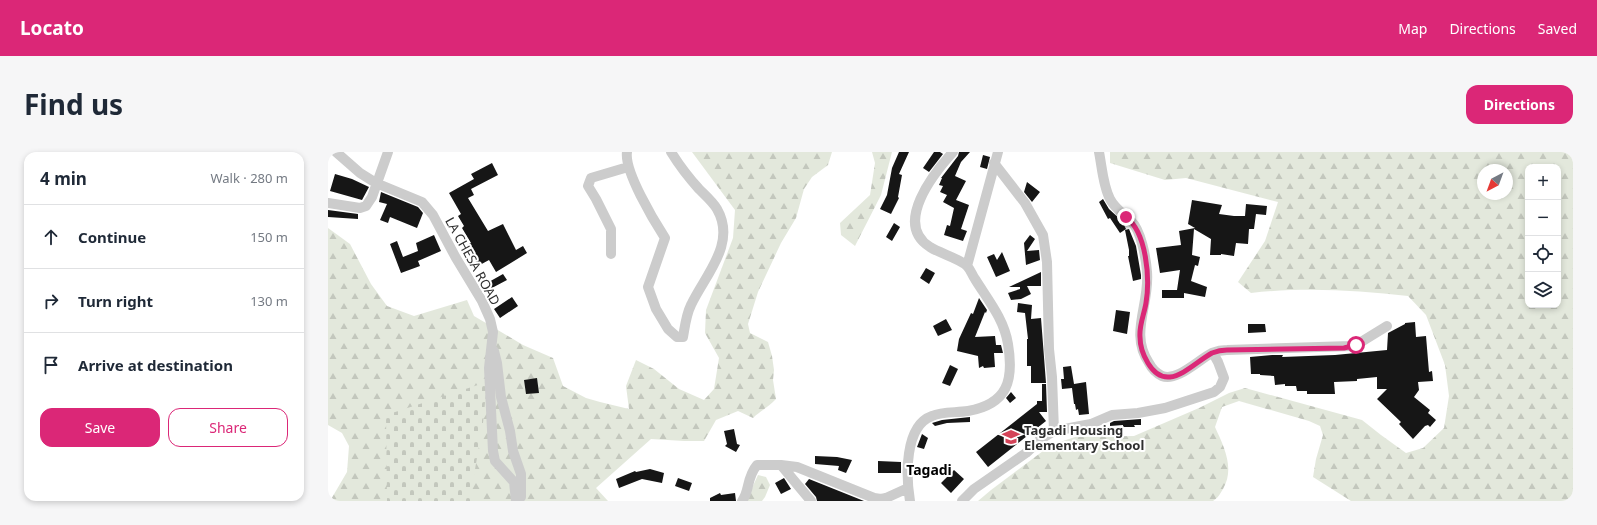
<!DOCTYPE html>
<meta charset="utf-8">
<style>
:root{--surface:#fff;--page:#f6f6f7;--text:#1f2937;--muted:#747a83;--line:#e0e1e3;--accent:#db2777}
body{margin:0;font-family:"Noto Sans",sans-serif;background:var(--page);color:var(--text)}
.controls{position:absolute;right:12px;top:12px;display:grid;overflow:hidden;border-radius:8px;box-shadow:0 2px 6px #0003}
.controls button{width:36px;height:36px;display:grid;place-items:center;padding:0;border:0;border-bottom:1px solid var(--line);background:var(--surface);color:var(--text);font:20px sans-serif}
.compass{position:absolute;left:1149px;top:12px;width:36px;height:36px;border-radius:50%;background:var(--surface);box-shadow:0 2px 6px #0003;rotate:221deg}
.stop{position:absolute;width:12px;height:12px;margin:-9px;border:3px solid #db2777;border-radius:50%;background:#fff}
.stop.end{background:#db2777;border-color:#fff;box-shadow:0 1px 4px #0008}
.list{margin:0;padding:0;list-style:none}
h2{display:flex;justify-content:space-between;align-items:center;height:52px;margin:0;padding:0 16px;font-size:17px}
h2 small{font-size:13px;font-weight:400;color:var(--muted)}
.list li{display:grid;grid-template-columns:26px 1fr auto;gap:12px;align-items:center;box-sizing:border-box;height:64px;padding:0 16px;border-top:1px solid var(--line)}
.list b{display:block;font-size:15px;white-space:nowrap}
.list em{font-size:13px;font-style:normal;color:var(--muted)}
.actions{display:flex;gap:8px;padding:12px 16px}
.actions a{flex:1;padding:9px 0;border:1px solid var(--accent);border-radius:12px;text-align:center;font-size:14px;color:var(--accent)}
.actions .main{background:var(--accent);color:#fff}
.icon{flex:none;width:22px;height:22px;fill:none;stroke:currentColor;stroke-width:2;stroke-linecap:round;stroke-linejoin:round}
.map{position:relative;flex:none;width:1245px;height:349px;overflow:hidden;border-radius:12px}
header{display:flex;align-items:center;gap:24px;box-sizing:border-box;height:56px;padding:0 20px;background:var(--accent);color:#fff}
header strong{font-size:19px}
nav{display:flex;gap:22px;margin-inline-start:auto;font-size:14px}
.intro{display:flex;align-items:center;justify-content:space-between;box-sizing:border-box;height:96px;padding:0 24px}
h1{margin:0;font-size:28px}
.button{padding:10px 18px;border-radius:12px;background:var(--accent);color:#fff;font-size:14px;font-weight:700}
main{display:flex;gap:24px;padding:0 24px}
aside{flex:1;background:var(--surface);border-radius:12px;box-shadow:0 2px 6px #0003}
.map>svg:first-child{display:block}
</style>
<header>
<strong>Locato</strong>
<nav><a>Map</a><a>Directions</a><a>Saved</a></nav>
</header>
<div class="intro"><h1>Find us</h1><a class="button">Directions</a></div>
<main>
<aside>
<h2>4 min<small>Walk · 280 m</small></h2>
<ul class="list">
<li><svg class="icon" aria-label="ahead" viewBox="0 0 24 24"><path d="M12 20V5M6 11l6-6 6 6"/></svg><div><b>Continue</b></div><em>150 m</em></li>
<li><svg class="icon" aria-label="right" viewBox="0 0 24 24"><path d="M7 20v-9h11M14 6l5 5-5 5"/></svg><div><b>Turn right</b></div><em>130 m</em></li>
<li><svg class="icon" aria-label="arrive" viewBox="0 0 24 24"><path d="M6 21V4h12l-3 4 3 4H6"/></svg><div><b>Arrive at destination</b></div></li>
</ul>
<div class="actions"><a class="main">Save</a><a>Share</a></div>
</aside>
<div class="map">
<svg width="1245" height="349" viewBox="0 0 1245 349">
<defs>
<pattern id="forest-firs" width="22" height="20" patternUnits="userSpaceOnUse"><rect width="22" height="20" fill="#e3e8dc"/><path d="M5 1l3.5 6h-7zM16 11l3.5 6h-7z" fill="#c3c7bd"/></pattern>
<pattern id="cemetery-stones" width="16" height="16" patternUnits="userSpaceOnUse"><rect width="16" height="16" fill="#e3e8dc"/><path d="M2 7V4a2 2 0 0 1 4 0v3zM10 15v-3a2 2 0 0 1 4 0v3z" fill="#c3c7bd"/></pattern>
</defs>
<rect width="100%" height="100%" fill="#fff"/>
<path fill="url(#forest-firs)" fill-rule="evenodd" d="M 364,0 L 504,0 L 500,13 L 484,25 L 476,37 L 468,66 L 453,91 L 430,140 L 420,172 L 422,181 L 440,190 L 444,204 L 446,218 L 445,228 L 448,247 C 441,255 432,259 425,266 L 410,259 L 388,268 L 376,289 L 356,289 L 323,287 L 268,336 L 280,349 L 2,349 L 19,320 L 21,294 L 14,281 L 0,273 L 0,76 L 22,92 L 43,132 L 59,154 L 86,164 L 139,148 L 146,164 L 195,193 L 225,206 L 235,234 L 258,246 L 272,250 L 301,257 L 298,234 L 308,208 L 326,217 L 351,237 L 376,248 L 386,237 L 391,206 L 377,181 L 378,158 L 405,86 L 407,58 Z
M 544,0 L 564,0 L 553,43 L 527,94 L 513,83 L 512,71 L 542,43 L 547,11 Z
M 782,0 L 1245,0 L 1245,349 L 1023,349 L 985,325 L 988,307 L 995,283 L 992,274 L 981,269 L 911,249 L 894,255 L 887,275 C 896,295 907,316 895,337 C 892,342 890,346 885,349 L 650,349 L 663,338 L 723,293 L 747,285 L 806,284 L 871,256 L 901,241 L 917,236 L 1034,268 L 1053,283 L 1078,301 L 1095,296 L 1116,276 L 1121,244 L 1117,213 L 1098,163 L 1080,144 C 1028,138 975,135 923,141 L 910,130 L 937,89 L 950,50 L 858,26 L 837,28 L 782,11 ZM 1200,15 L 1230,15 L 1230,153 L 1200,153 ZM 1155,18 L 1179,18 L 1179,42 L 1155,42 Z
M 430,323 L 438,325 L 442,333 L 437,345 L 434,349 L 418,349 Z"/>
<path fill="url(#cemetery-stones)" d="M 159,230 L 155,271 L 145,329 L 143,349 L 59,349 L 58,263 Z"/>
<path fill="#161616" d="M 571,0 L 581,0 L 571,22 L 574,23 L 570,45 L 571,46 L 563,62 L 552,57 L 559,43 L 564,16 Z
M 606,0 L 612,0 L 615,2 L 601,20 L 595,16 Z
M 631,0 L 642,0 L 633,10 L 627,24 L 638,29 L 628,48 L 641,53 L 633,77 L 639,79 L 635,89 L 616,83 L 619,73 L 622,74 L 626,56 L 615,50 L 619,43 L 612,40 L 615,34 L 611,33 L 614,26 L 613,26 L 630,4 Z
M 655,3 L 662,5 L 659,17 L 652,15 Z
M 164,11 L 170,23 L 143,37 L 146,43 L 140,46 L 160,79 L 175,72 L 188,98 L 195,94 L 199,101 L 168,120 L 161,108 L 150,114 L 139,93 L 143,91 L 134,76 L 136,74 L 130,64 L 133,62 L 121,41 L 146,27 L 143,22 Z
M 7,22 L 24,27 L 41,35 L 34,48 L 2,39 Z
M 699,30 L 712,40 L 704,50 L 696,40 Z
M 53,40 L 90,55 L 95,61 L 89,76 L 62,65 L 60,71 L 52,68 L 59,52 L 51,50 Z
M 775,47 L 781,57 L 794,69 L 798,77 L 792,81 L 782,66 L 780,67 L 771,50 Z
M 864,48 L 894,53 L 891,62 L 906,64 L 917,64 L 918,52 L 939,54 L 938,63 L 928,62 L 926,77 L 921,77 L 920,92 L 908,91 L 906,104 L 893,102 L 893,103 L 882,103 L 883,87 L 866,77 L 864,103 L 872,105 L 870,114 L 867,113 L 863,129 L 879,135 L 877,145 L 856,141 L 856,146 L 834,146 L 834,138 L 849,138 L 852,118 L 832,121 L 828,96 L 853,93 L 851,79 L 867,76 L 860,72 Z
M 0,58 L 30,62 L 30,67 L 0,65 Z
M 566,71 L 572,75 L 564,89 L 558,85 Z
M 801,77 L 808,94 L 813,123 L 813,127 L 805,129 L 800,104 L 801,104 L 801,98 L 797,78 Z
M 106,83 L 113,99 L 90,109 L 92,114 L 73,121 L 62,92 L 69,89 L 75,105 L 90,99 L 88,91 Z
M 702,83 L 707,87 L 699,99 L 711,98 L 712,108 L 698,113 L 696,91 Z
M 674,100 L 682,119 L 668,125 L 659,105 L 666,102 L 669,108 Z
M 598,116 L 607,121 L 601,132 L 592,126 Z
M 713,120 L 713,134 L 699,134 L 703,142 L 693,147 L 683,148 L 680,141 L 692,137 L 692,135 L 681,135 Z
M 175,122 L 179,128 L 162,137 L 159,131 Z
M 184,145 L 190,154 L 172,166 L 166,157 Z
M 651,146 L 659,158 L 658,161 L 657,160 L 647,185 L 667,184 L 668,193 L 673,193 L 675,201 L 666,201 L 667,215 L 656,216 L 655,214 L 651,216 L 650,204 L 629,199 L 631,187 L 643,161 L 645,162 Z
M 690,151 L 704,153 L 703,167 L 713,166 L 718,231 L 703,231 L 703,214 L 699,214 L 699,187 L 700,187 L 697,161 L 689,160 Z
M 788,158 L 802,160 L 799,182 L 785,179 Z
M 618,167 L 624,178 L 610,184 L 605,174 Z
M 1087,170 L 1088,185 L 1098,184 L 1101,220 L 1104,219 L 1105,229 L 1090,230 L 1091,238 L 1086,245 L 1102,258 L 1100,261 L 1108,268 L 1102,275 L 1100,273 L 1097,274 L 1085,287 L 1071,272 L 1073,270 L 1049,247 L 1059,237 L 1049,237 L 1049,225 L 1029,227 L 1029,229 L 1006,230 L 1007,242 L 979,242 L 979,239 L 969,239 L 968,234 L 957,234 L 957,232 L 947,233 L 946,224 L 932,223 L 932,222 L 923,222 L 922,205 L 944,203 L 955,203 L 954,205 L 1007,203 L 1059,198 L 1060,181 L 1077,172 L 1077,171 Z
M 920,172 L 937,172 L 938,180 L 920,181 Z
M 622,213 L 630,217 L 622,234 L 614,231 Z
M 743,214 L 746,232 L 758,230 L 761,262 L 751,263 L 750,257 L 748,258 L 747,252 L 746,252 L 744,236 L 734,237 L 733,227 L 736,227 L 735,215 Z
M 209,226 L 211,241 L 198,242 L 196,228 Z
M 714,232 L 718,232 L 719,260 L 711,260 L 718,269 L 660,315 L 648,300 L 709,252 L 709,249 L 714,249 Z
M 683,240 L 688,246 L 682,251 L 678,246 Z
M 642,265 L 642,270 L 619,271 L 607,274 L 604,271 L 614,268 Z
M 813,267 L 813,273 L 806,273 L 807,275 L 795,275 L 795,273 L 782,274 L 782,271 L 786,269 Z
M 406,277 L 409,292 L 412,293 L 408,300 L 397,294 L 399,292 L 396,279 Z
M 594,282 L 600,286 L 596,297 L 589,295 Z
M 487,304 L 509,305 L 524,308 L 518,321 L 510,318 L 511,314 L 487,312 Z
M 550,309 L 573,310 L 573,321 L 550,321 Z
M 322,317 L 336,321 L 334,331 L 314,327 L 291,336 L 288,327 L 307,319 L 308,320 Z
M 626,318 L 636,327 L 623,341 L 613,331 Z
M 350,326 L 364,331 L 361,339 L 347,334 Z
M 456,326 L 463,337 L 453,342 L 447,331 Z
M 481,327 L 536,349 L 489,349 L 488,345 L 477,332 Z
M 392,341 L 393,343 L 407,341 L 408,349 L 382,349 L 382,346 Z"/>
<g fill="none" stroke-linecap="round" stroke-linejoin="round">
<path stroke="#ccc" stroke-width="10" d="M 8,0 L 32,21 L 48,31 L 94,50 L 105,63 L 128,106 L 154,149 L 162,167 L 165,180 L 161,216 L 165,299 L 167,309 L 186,330 L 188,349
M 299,0 C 296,19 326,69 337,86 L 320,135 L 328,157 L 340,177 L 349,185 L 355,185 C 357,174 358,163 363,153 C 377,123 409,92 389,57 C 385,50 377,43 371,37 C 360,25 351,13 343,0
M 771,0 C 774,15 775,34 782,47 C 787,57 795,61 803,69 C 813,78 818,106 819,120 C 822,152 801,182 821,211 C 824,217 828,221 834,224 C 849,230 870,208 884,201 C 889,199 894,198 899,198 L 1023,194 L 1033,190 L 1059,174
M 666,11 L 697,51 L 715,83 L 719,110 L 721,197 L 724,225 L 726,279
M 0,51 L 32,56 L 38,54 L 44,45 L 60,0
M 283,102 L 283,77 L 268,47 L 260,34 L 263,26 L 300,15
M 639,114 L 670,0
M 166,199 L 169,211 L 173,245 L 182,279 L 185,299 L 193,322 L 193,345
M 453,313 L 483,349
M 414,349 C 422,339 418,326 429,313 L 453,313 L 469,315 L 546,346 L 553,347 L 558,346 L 580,336
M 582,349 C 578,325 576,274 604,264 C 615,259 628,261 640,259 C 680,252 686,228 680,192 C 676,167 660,148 647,127 C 644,123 643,118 639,114 C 633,107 611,101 602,95 C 565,72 606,21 625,0
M 634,349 L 646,337 L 698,301 L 713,287 L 726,279 L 763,272 L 784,263 L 810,261 L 837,256 L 886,240 L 892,235 L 896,226 L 890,210 L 885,201"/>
</g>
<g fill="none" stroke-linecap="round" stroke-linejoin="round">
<path stroke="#db2777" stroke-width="5" d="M 798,65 C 819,81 822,127 818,151 C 816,163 811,173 812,185 C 812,199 823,227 842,225 C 855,224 871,208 884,201 C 889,199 894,198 899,198 L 1016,196 L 1028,193"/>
</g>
<defs>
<g id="school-bare" transform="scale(1.38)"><path d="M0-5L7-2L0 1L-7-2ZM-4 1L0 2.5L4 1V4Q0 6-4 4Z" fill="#d44358" stroke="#fff" stroke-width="2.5" paint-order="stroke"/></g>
</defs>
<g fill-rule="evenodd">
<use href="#school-bare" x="683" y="285"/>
</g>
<g text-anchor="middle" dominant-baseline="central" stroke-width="4" stroke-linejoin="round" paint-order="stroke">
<g font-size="13" fill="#2f2f2f" stroke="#fff">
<text transform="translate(145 109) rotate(61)">LA CHESA ROAD</text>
</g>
<g font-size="13" font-weight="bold" fill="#2f2f2f" stroke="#fff" text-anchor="start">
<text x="696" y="278">Tagadi Housing<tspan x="696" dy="15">Elementary School</tspan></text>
</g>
<g font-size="14" font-weight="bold" fill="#000" stroke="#fff">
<text x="601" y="317">Tagadi</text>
</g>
</g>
</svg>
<div class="controls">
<button>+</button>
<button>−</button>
<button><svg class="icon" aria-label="locate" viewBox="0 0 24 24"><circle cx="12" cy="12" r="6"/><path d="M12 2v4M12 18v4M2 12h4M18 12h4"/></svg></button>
<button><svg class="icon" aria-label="layers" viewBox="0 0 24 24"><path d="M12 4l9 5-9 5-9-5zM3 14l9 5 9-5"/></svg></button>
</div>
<svg class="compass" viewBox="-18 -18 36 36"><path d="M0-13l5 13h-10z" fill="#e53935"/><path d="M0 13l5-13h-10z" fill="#747a83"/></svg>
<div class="stop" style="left:1028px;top:193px"></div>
<div class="stop end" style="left:798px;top:65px"></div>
</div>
</main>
